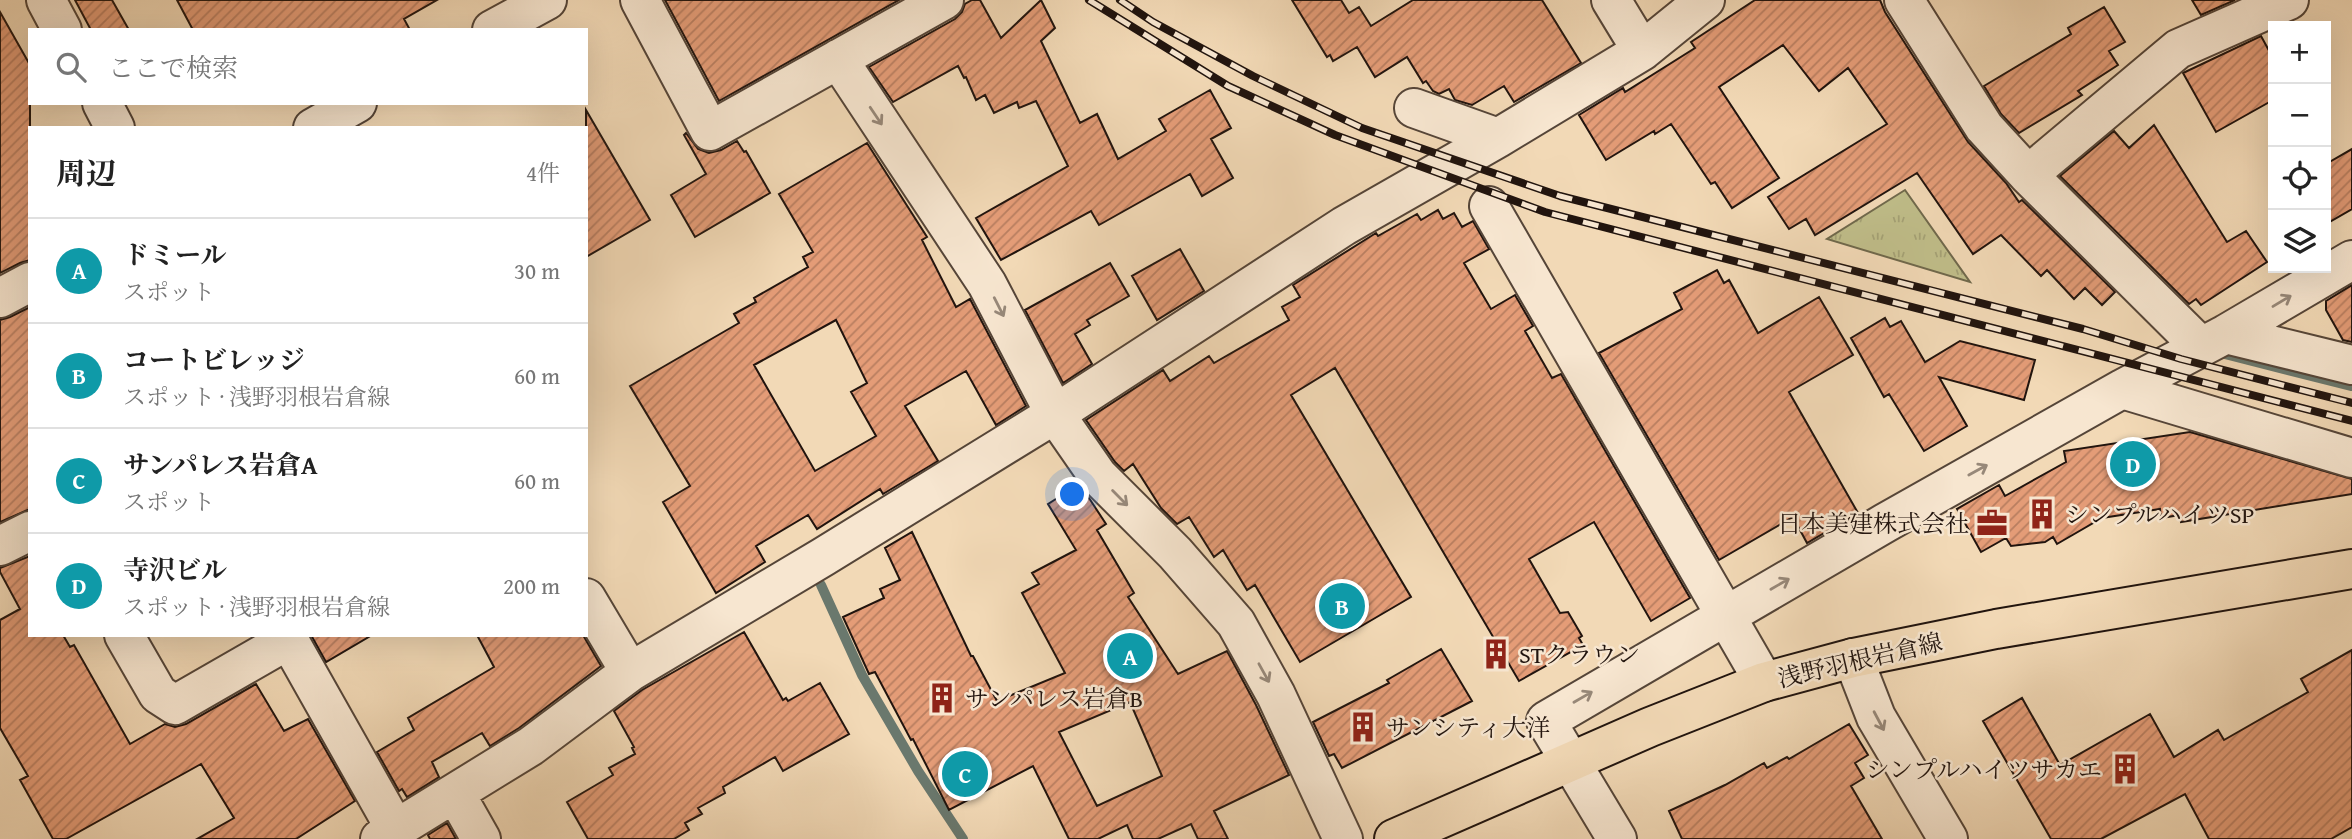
<!DOCTYPE html>
<html lang="ja">
<meta charset="utf-8">
<style>
:root{--surface:#fff;--page:#f2f2f2;--text:#222;--muted:#767676;--line:#e0e0e0;--accent:#8f2418}
body{margin:0;font-family:"Gentium Book Plus","Noto Serif JP",serif;background:var(--page);color:var(--text)}
.controls{position:absolute;right:21px;top:21px;display:grid;overflow:hidden;border-radius:0px;box-shadow:0 7px 28px #0002}
.controls button{width:63px;height:63px;display:grid;place-items:center;padding:0;border:0;border-bottom:2px solid var(--line);background:var(--surface);color:var(--text);font:35px sans-serif}
.you{position:absolute;left:1073px;top:495px;width:24px;height:24px;margin:-18px;border:5px solid #fff;border-radius:50%;background:#1a73e8;box-shadow:0 0 0 10px #1a73e833}
.badge{display:grid;place-items:center;width:46px;height:46px;border-radius:50%;background:var(--accent);color:#fff;font-size:23px;font-weight:700}
.pin{position:absolute;translate:-50% -50%;border:4px solid #fff;box-shadow:0 2px 7px #0006}
.list{margin:0;padding:0;list-style:none}
h2{display:flex;justify-content:space-between;align-items:center;height:91px;margin:0;padding:0 28px;font-size:30px}
h2 small{font-size:23px;font-weight:400;color:var(--muted)}
.list li{display:grid;grid-template-columns:46px 1fr auto;gap:21px;align-items:center;box-sizing:border-box;height:105px;padding:0 28px;border-top:2px solid var(--line)}
.list b{display:block;font-size:26px;white-space:nowrap}
.list p{margin:0;font-size:23px;white-space:nowrap;color:var(--muted)}
.list em{font-size:23px;font-style:normal;color:var(--muted)}
.icon{flex:none;width:38px;height:38px;fill:none;stroke:currentColor;stroke-width:2;stroke-linecap:round;stroke-linejoin:round}
.map{position:relative;flex:none;width:2352px;height:839px;overflow:hidden}
.search{position:absolute;background:var(--surface);box-shadow:0 7px 28px #0002;left:28px;top:28px;width:560px;height:77px;display:flex;align-items:center;gap:18px;box-sizing:border-box;padding:0 24px;border-radius:0px;color:var(--muted);font-size:26px}
.panel{position:absolute;background:var(--surface);box-shadow:0 7px 28px #0002;left:28px;top:126px;width:560px;height:511px;border-radius:0px}
.map>svg:first-child{display:block}
</style>
<div class="map">
<svg width="2352" height="839" viewBox="0 0 2352 839">
<defs>
<pattern id="grass-tufts" width="24" height="20" patternUnits="userSpaceOnUse" patternTransform="scale(1.75)"><rect width="24" height="20" fill="#c0be8a"/><path d="M3 7l-1-3M5 7V3M7 7l1-3M15 17l-1-3M17 17v-4M19 17l1-3" fill="none" stroke="#a5a276"/></pattern>
<pattern id="building-hatch" width="6" height="6" patternUnits="userSpaceOnUse" patternTransform="scale(1.75)"><rect width="6" height="6" fill="#e49c77"/><path d="M-1 1l2-2M0 6l6-6M5 7l2-2" fill="none" stroke="#b87e60"/></pattern>
</defs>
<rect width="100%" height="100%" fill="#f2d9b6"/>
<filter id="stains"><feTurbulence type="fractalNoise" baseFrequency=".00286" numOctaves="4"/><feColorMatrix values="0 0 0 0 .2 0 0 0 0 .09 0 0 0 0 .02 0 0 0 .5 -.17"/></filter>
<radialGradient id="worn" r=".72"><stop offset=".6" stop-color="#630" stop-opacity="0"/><stop offset="1" stop-color="#630" stop-opacity=".3"/></radialGradient>
<path fill="url(#grass-tufts)" stroke="#70694c" stroke-width="2" d="M 1905,190 L 1970,282 L 1827,239 Z"/>
<g fill="none" stroke-linecap="round" stroke-linejoin="round">
<path stroke="#6a786d" stroke-width="10" d="M 2217,352 L 2351,386
M 821,585 L 862,675 L 918,771 L 963,839"/>
</g>
<path fill="url(#building-hatch)" stroke="#21140e" stroke-width="2" fill-rule="evenodd" d="M 75,0 L 112,0 L 129,30 L 91,30 Z
M 177,0 L 437,0 L 404,19 L 410,30 L 193,30 Z
M 665,0 L 899,0 L 719,101 Z
M 972,0 L 980,0 L 1001,38 L 1041,0 L 1055,28 L 1041,41 L 1080,123 L 1097,114 L 1118,159 L 1166,131 L 1159,119 L 1210,90 L 1231,128 L 1211,139 L 1233,178 L 1202,196 L 1190,174 L 1099,225 L 1091,211 L 1001,260 L 976,218 L 1068,166 L 1036,101 L 1019,108 L 1017,102 L 994,113 L 985,95 L 976,100 L 966,77 L 964,78 L 958,66 L 893,102 L 869,67 L 955,19 L 962,12 L 965,4 Z
M 1292,0 L 1341,0 L 1349,13 L 1359,7 L 1371,26 L 1413,0 L 1542,0 L 1581,63 L 1514,102 L 1504,86 L 1472,105 L 1455,100 L 1449,89 L 1439,94 L 1433,91 L 1426,81 L 1423,83 L 1407,57 L 1375,77 L 1357,47 L 1333,61 L 1330,55 L 1327,57 Z
M 1755,0 L 1880,0 L 1885,12 L 1968,142 L 2006,183 L 2019,202 L 2022,200 L 2115,292 L 2102,305 L 2085,288 L 2074,299 L 2047,270 L 2041,276 L 2001,235 L 1973,254 L 1917,173 L 1815,235 L 1806,219 L 1789,229 L 1768,197 L 1887,124 L 1848,68 L 1819,91 L 1783,45 L 1719,87 L 1779,178 L 1732,208 L 1715,182 L 1711,184 L 1671,124 L 1655,134 L 1654,131 L 1606,160 L 1579,115 L 1623,88 L 1625,92 L 1695,48 L 1691,42 Z
M 2192,0 L 2235,0 L 2201,15 Z
M 2104,7 L 2125,42 L 2109,51 L 2118,65 L 2078,91 L 2082,95 L 2019,133 L 2001,114 L 1984,86 L 2071,34 L 2068,28 Z
M 0,12 L 30,65 L 30,260 L 20,263 L 0,273 Z
M 2261,36 L 2273,58 L 2273,100 L 2216,132 L 2183,73 Z
M 586,110 L 650,220 L 586,257 Z
M 2154,125 L 2227,242 L 2246,231 L 2267,262 L 2201,305 L 2196,299 L 2189,304 L 2060,176 L 2114,131 L 2129,148 Z
M 686,133 L 698,149 L 709,153 L 721,150 L 737,141 L 744,152 L 746,151 L 770,193 L 695,237 L 671,195 L 706,174 L 684,135 Z
M 867,143 L 927,237 L 922,240 L 956,307 L 970,299 L 1026,406 L 996,425 L 966,371 L 905,406 L 938,461 L 883,494 L 880,489 L 817,529 L 808,515 L 756,546 L 765,562 L 716,593 L 663,502 L 690,486 L 630,386 L 739,323 L 734,314 L 756,302 L 754,298 L 808,267 L 803,257 L 813,252 L 779,194 ZM 836,320 L 867,383 L 851,392 L 876,436 L 815,471 L 754,365 Z
M 2352,149 L 2352,209 L 2326,224 L 2326,164 Z
M 1438,210 L 1443,219 L 1454,213 L 1462,227 L 1473,221 L 1489,249 L 1464,263 L 1491,309 L 1515,295 L 1533,326 L 1525,331 L 1552,378 L 1561,374 L 1690,598 L 1651,621 L 1594,522 L 1529,559 L 1560,613 L 1568,612 L 1582,636 L 1579,638 L 1583,645 L 1519,681 L 1335,368 L 1291,395 L 1411,597 L 1300,662 L 1255,585 L 1247,590 L 1223,550 L 1214,557 L 1189,517 L 1177,524 L 1161,508 L 1133,464 L 1124,471 L 1115,462 L 1086,420 L 1163,370 L 1170,381 L 1209,356 L 1214,363 L 1289,320 L 1282,307 L 1300,297 L 1293,285 L 1376,233 L 1378,236 L 1417,214 L 1421,220 Z
M 1180,249 L 1204,291 L 1157,320 L 1132,276 Z
M 1110,263 L 1129,296 L 1087,320 L 1090,325 L 1075,334 L 1092,364 L 1063,383 L 1025,310 Z
M 1717,270 L 1724,283 L 1729,280 L 1758,333 L 1819,297 L 1853,355 L 1789,392 L 1858,513 L 1807,543 L 1793,517 L 1719,560 L 1599,353 L 1682,309 L 1674,293 Z
M 2352,285 L 2352,342 L 2343,340 L 2326,310 L 2326,301 Z
M 30,307 L 30,509 L 0,522 L 0,320 L 10,317 Z
M 1885,318 L 1890,327 L 1901,321 L 1925,362 L 1960,341 L 2035,360 L 2024,400 L 1939,377 L 1967,426 L 1924,451 L 1889,394 L 1884,397 L 1851,338 Z
M 2190,432 L 2352,479 L 2352,494 L 2181,522 L 2180,515 L 2161,518 L 2160,509 L 2102,518 L 2057,544 L 2053,537 L 2045,542 L 2011,546 L 2006,538 L 1981,552 L 1957,509 L 1999,485 L 2005,496 L 2066,462 L 2064,451 Z
M 1078,485 L 1089,498 L 1106,524 L 1097,530 L 1134,593 L 1128,597 L 1178,674 L 1227,651 L 1256,705 L 1289,775 L 1214,811 L 1228,839 L 1198,839 L 1191,824 L 1158,839 L 1133,839 L 1127,825 L 1098,839 L 1069,839 L 1033,766 L 949,810 L 913,739 L 911,740 L 875,672 L 869,674 L 843,617 L 884,598 L 880,589 L 900,580 L 885,548 L 912,532 L 971,656 L 973,656 L 997,701 L 1065,673 L 1022,593 L 1039,584 L 1032,573 L 1076,550 L 1048,504 ZM 1130,702 L 1162,776 L 1097,806 L 1059,732 Z
M 30,556 L 30,635 L 63,635 L 70,647 L 74,645 L 130,744 L 165,724 L 175,727 L 186,724 L 256,684 L 284,731 L 308,719 L 355,801 L 296,839 L 197,839 L 234,818 L 201,764 L 66,839 L 53,839 L 20,780 L 28,776 L 0,728 L 0,620 L 20,609 L 0,572 L 0,568 Z
M 744,632 L 783,700 L 786,698 L 788,701 L 820,683 L 849,734 L 783,771 L 775,757 L 723,787 L 725,793 L 698,808 L 702,814 L 685,823 L 689,830 L 674,839 L 588,839 L 567,802 L 613,775 L 609,768 L 635,754 L 632,748 L 634,747 L 614,711 L 642,690 Z
M 311,635 L 372,635 L 326,662 Z
M 477,635 L 583,635 L 601,666 L 519,728 L 490,746 L 482,733 L 432,762 L 439,777 L 407,797 L 402,789 L 399,791 L 377,752 L 414,730 L 408,718 L 494,667 Z
M 1441,649 L 1472,701 L 1342,768 L 1334,754 L 1329,756 L 1313,722 L 1389,683 L 1387,680 Z
M 2352,650 L 2352,827 L 2331,839 L 2209,839 L 2185,794 L 2101,839 L 2051,839 L 1983,721 L 2022,698 L 2060,765 L 2150,714 L 2174,757 L 2218,730 L 2224,740 L 2308,692 L 2301,679 Z
M 1849,724 L 1868,755 L 1855,763 L 1864,778 L 1851,786 L 1882,839 L 1682,839 L 1669,811 L 1725,785 L 1764,763 L 1767,768 L 1787,757 L 1789,759 Z
M 447,823 L 456,839 L 430,839 L 428,835 Z"/>
<g fill="none" stroke-linecap="round" stroke-linejoin="round">
<g stroke="#554538" stroke-width="42">
<path id="minor" d="M 46,0 L 62,30
M 640,0 L 710,131 L 944,0
M 1611,0 L 1642,51
M 1904,0 L 1984,127 L 2028,175 L 2201,347
M 492,30 L 547,0
M 838,59 L 987,284 L 1055,414 L 1098,476 L 1175,553 L 1236,623 L 1276,695 L 1343,839
M 102,103 L 115,128
M 1414,108 L 1498,138
M 313,128 L 357,103
M 2028,175 L 2178,49 L 2289,0
M 1489,206 L 1764,682
M 0,298 L 30,282
M 2226,334 L 2352,365
M 2122,389 L 2352,458
M 0,546 L 30,531
M 586,598 L 630,672
M 124,635 L 158,694 L 175,705 L 288,640
M 286,635 L 396,830
M 1853,658 L 1876,717 L 1948,839
M 455,793 L 481,839
M 380,839 L 531,746 L 630,672 L 823,557 L 1055,414 L 1344,226 L 1498,138 L 1642,51 L 1705,0
M 1617,839 L 1546,721 L 1885,523 L 2122,389 L 2226,334 L 2352,260"/>
</g>
<g stroke="#21140e" stroke-width="42">
<path id="major" d="M 1394,839 L 1650,727 L 1764,682 L 1853,658 L 1996,629 L 2352,569"/>
</g>
<use href="#minor" stroke="#f7e6d0" stroke-width="38"/>
<use href="#major" stroke="#f2d9b6" stroke-width="38"/>
<g stroke="#21140e" stroke-width="8">
<path id="rail" d="M 1089,0 L 1228,86 L 1335,135 L 1545,212 L 2352,421
M 1120,0 L 1153,22 L 1253,76 L 1362,128 L 1560,196 L 2083,329 L 2181,359 L 2352,403"/>
</g>
<use href="#rail" stroke="#f7e6d0" stroke-width="5" stroke-dasharray="16" stroke-linecap="butt"/>
</g>
<defs><path id="oneway-shaft" d="M-6 0H5M1.5-3L5.5 0L1.5 3" fill="none" stroke-width="1.6" stroke-linecap="round" stroke-linejoin="round" transform="scale(1.75)"/></defs>
<g stroke="#978879">
<use href="#oneway-shaft" transform="translate(876 116) rotate(56)"/>
<use href="#oneway-shaft" transform="translate(2282 301) rotate(-31)"/>
<use href="#oneway-shaft" transform="translate(999 307) rotate(63)"/>
<use href="#oneway-shaft" transform="translate(1978 470) rotate(-29)"/>
<use href="#oneway-shaft" transform="translate(1120 498) rotate(45)"/>
<use href="#oneway-shaft" transform="translate(1780 584) rotate(-30)"/>
<use href="#oneway-shaft" transform="translate(1264 673) rotate(61)"/>
<use href="#oneway-shaft" transform="translate(1583 697) rotate(-30)"/>
<use href="#oneway-shaft" transform="translate(1879 721) rotate(62)"/>
</g>
<defs>
<g id="building-bare" transform="scale(2.415)"><path d="M-4-6H4V6H1V3H-1V6H-4ZM-2.5-4.3h1.7v1.8h-1.7ZM.8-4.3h1.7v1.8H.8ZM-2.5-1h1.7V.8h-1.7ZM.8-1h1.7V.8H.8Z" fill="#8f2418" stroke="#f7e6d0" stroke-width="2.5" paint-order="stroke"/></g>
<g id="office-bare" transform="scale(2.415)"><path d="M-6-3h4V-5.5h4V-3h4V5H-6ZM-1-4.5V-3h2v-1.5ZM-6 0V1H6V0Z" fill="#8f2418" stroke="#f7e6d0" stroke-width="2.5" paint-order="stroke"/></g>
</defs>
<g fill-rule="evenodd">
<use href="#building-bare" x="2042" y="514"/>
<use href="#office-bare" x="1992" y="523"/>
<use href="#building-bare" x="1496" y="654"/>
<use href="#building-bare" x="942" y="698"/>
<use href="#building-bare" x="1363" y="727"/>
<use href="#building-bare" x="2125" y="769"/>
</g>
<g text-anchor="middle" dominant-baseline="central" stroke-width="5" stroke-linejoin="round" paint-order="stroke">
<g font-size="24" fill="#21140e" stroke="#f7e6d0" text-anchor="start">
<text x="2065" y="514">シンプルハイツSP</text>
<text x="1969" y="523" text-anchor="end">日本美建株式会社</text>
<text x="1519" y="654">STクラウン</text>
<text x="965" y="698">サンパレス岩倉B</text>
<text x="1386" y="727">サンシティ大洋</text>
<text x="2102" y="769" text-anchor="end">シンプルハイツサカエ</text>
</g>
<g font-size="24" fill="#21140e" stroke="#f7e6d0">
<text transform="translate(1860 660) rotate(-13)">浅野羽根岩倉線</text>
</g>
</g>
<rect width="100%" height="100%" filter="url(#stains)"/>
<rect width="100%" height="100%" fill="url(#worn)"/>
</svg>
<div class="controls">
<button>+</button>
<button>−</button>
<button><svg class="icon" aria-label="locate" viewBox="0 0 24 24"><circle cx="12" cy="12" r="6"/><path d="M12 2v4M12 18v4M2 12h4M18 12h4"/></svg></button>
<button><svg class="icon" aria-label="layers" viewBox="0 0 24 24"><path d="M12 4l9 5-9 5-9-5zM3 14l9 5 9-5"/></svg></button>
</div>
<div class="you"></div>
<div class="pin badge" style="left:1130px;top:656px;background:#0f9aa8">A</div>
<div class="pin badge" style="left:1342px;top:606px;background:#0f9aa8">B</div>
<div class="pin badge" style="left:965px;top:774px;background:#0f9aa8">C</div>
<div class="pin badge" style="left:2133px;top:464px;background:#0f9aa8">D</div>
<div class="search"><svg class="icon" aria-label="search" viewBox="0 0 24 24"><circle cx="10" cy="10" r="6"/><path d="M15 15l6 6"/></svg>ここで検索</div>
<section class="panel">
<h2>周辺<small>4件</small></h2>
<ul class="list">
<li><span class="badge" style="background:#0f9aa8">A</span><div><b>ドミール</b><p>スポット</p></div><em>30 m</em></li>
<li><span class="badge" style="background:#0f9aa8">B</span><div><b>コートビレッジ</b><p>スポット · 浅野羽根岩倉線</p></div><em>60 m</em></li>
<li><span class="badge" style="background:#0f9aa8">C</span><div><b>サンパレス岩倉A</b><p>スポット</p></div><em>60 m</em></li>
<li><span class="badge" style="background:#0f9aa8">D</span><div><b>寺沢ビル</b><p>スポット · 浅野羽根岩倉線</p></div><em>200 m</em></li>
</ul>
</section>
</div>
